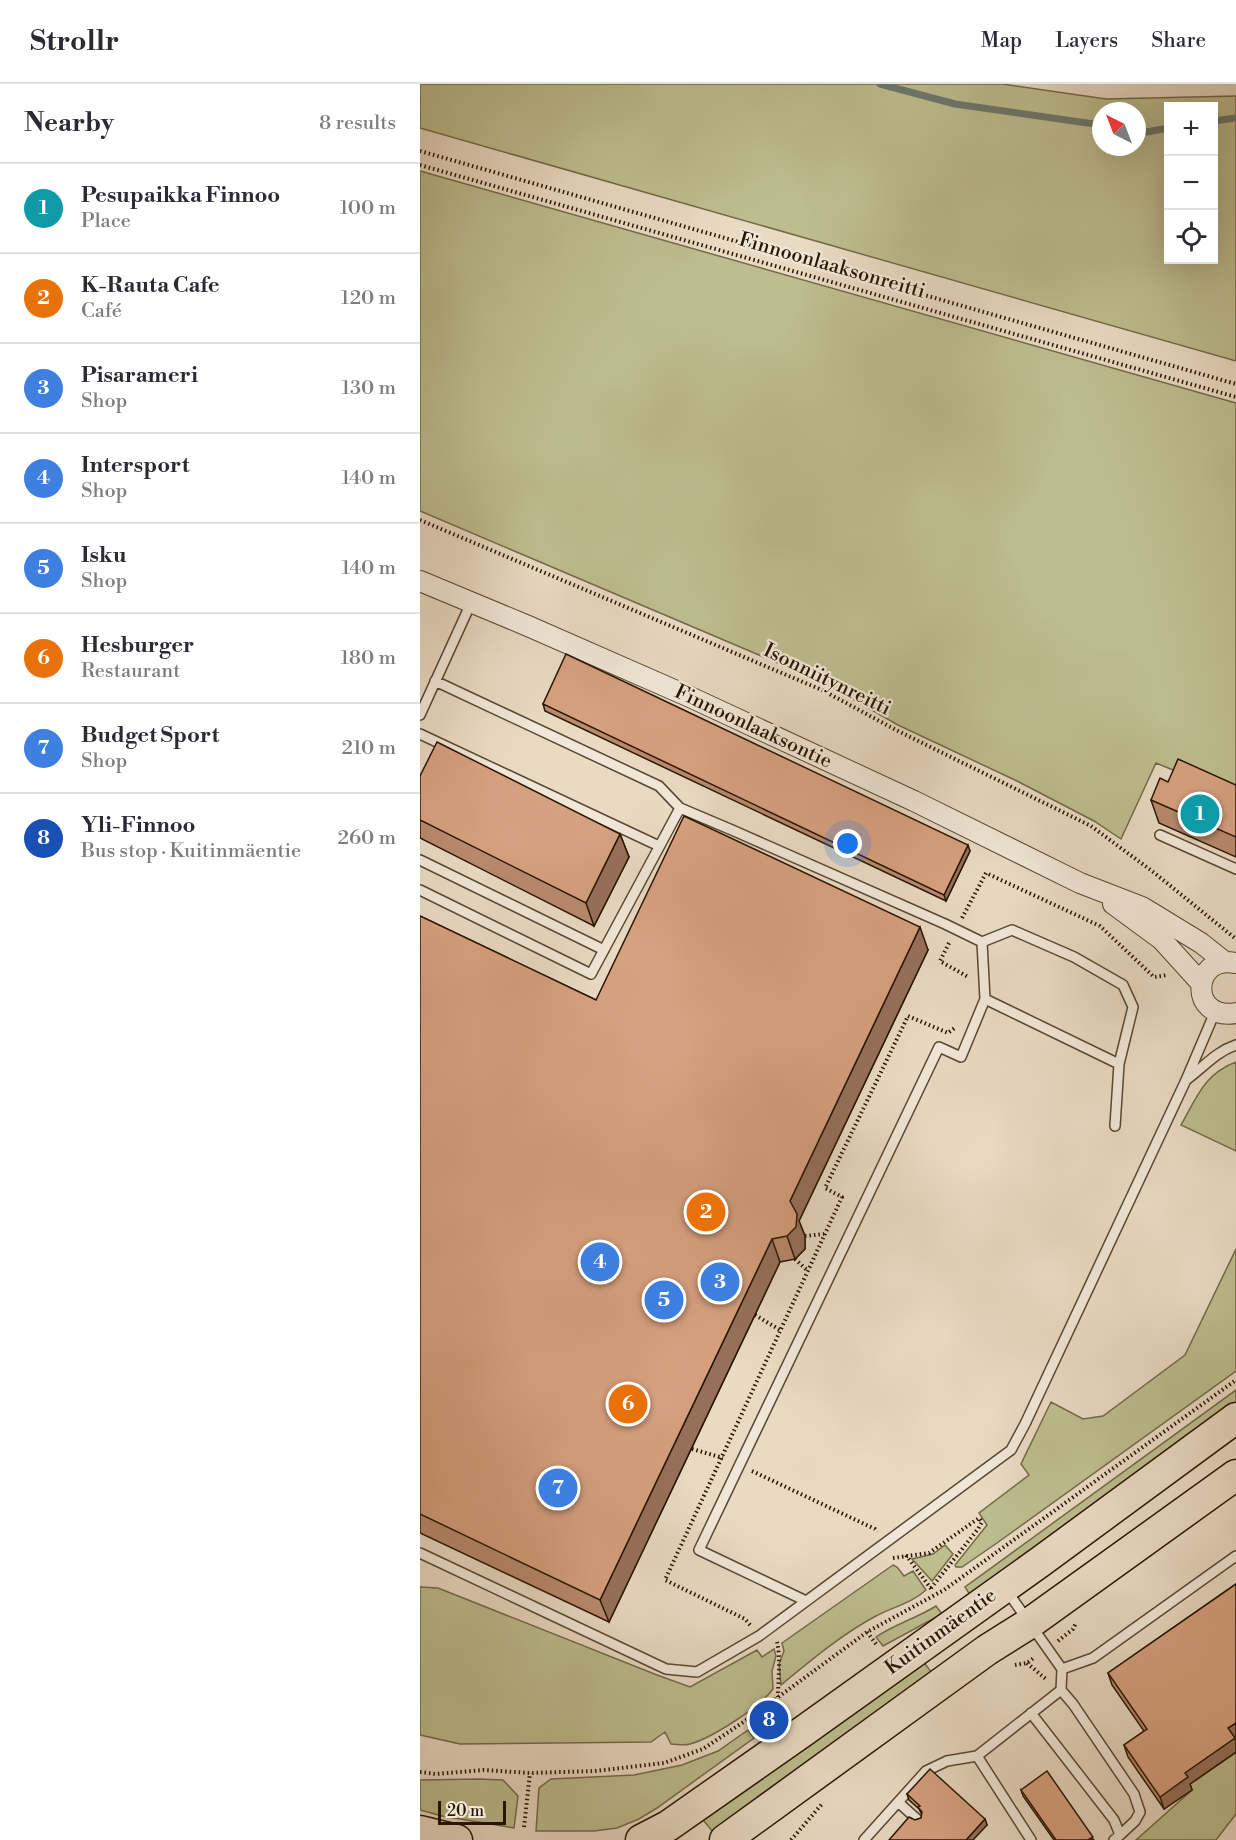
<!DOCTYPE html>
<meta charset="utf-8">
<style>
:root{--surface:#fff;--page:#f7f7f7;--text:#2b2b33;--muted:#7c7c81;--line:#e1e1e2;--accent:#8f2418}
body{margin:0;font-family:"Libre Bodoni",serif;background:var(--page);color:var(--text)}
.controls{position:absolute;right:18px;top:18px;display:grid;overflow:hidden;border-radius:0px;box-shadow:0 6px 24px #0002}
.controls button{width:54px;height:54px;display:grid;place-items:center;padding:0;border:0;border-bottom:2px solid var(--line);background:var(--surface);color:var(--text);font:30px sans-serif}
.compass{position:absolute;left:672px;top:18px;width:54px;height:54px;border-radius:50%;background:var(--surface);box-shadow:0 6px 24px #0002;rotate:318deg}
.scale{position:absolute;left:18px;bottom:15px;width:68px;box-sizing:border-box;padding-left:6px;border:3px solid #291600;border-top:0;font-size:16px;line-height:21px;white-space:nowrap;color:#291600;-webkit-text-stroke:4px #f1e7d8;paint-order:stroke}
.you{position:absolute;left:428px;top:760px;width:21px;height:21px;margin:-15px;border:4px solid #fff;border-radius:50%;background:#1a73e8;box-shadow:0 0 0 9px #1a73e833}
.badge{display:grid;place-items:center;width:39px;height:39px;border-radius:50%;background:var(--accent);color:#fff;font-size:20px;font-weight:700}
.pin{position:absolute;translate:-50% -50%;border:3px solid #fff;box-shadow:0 2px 6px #0006}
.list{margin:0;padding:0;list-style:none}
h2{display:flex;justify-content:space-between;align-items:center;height:78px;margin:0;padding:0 24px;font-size:26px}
h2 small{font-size:20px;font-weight:400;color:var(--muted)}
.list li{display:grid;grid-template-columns:39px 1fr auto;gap:18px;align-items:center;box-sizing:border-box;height:90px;padding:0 24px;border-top:2px solid var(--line)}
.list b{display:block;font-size:22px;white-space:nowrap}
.list p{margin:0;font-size:20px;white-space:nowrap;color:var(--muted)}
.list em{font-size:20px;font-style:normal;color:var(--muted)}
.icon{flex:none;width:33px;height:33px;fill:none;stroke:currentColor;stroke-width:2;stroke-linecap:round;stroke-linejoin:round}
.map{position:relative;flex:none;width:816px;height:1756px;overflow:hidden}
header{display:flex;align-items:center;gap:36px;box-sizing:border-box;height:84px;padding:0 30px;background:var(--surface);border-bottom:2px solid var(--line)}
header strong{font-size:28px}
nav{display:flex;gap:33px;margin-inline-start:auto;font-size:21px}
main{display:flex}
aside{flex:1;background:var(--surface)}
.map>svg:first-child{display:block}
</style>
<header>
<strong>Strollr</strong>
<nav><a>Map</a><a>Layers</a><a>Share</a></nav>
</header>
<main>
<aside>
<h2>Nearby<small>8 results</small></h2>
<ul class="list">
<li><span class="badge" style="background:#0f9aa8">1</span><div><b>Pesupaikka Finnoo</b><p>Place</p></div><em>100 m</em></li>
<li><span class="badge" style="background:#e8710a">2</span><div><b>K-Rauta Cafe</b><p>Café</p></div><em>120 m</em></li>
<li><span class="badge" style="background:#3f7fe0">3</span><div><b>Pisarameri</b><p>Shop</p></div><em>130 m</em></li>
<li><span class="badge" style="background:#3f7fe0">4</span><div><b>Intersport</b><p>Shop</p></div><em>140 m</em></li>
<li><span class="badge" style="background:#3f7fe0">5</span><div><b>Isku</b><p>Shop</p></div><em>140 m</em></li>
<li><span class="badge" style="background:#e8710a">6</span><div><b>Hesburger</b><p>Restaurant</p></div><em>180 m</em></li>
<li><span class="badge" style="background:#3f7fe0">7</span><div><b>Budget Sport</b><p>Shop</p></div><em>210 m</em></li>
<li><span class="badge" style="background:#1a4fb4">8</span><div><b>Yli-Finnoo</b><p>Bus stop · Kuitinmäentie</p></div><em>260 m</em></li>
</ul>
</aside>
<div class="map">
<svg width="816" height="1756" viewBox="0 0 816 1756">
<rect width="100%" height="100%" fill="#e9dac3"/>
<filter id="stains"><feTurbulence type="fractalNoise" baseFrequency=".00333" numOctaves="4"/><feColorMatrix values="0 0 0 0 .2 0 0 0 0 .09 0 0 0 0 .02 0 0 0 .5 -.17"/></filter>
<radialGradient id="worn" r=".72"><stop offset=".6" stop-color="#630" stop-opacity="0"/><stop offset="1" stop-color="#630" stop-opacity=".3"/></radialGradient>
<path fill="#bdbd8f" stroke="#736a48" stroke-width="1.5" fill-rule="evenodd" d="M 0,0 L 582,0 L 686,15 L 816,12 L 816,277 L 0,44 ZM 748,22 L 794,22 L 794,176 L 748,176 ZM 681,27 L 717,27 L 717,63 L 681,63 Z
M 0,87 L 816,319 L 816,712 L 736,679 L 701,755 L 674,737 L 597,697 L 478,641 L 405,599 L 0,427 Z
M 816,978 L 816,1067 L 761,1041 C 777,1013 784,990 816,978 Z
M 816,1165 L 816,1287 L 577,1459 L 542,1483 L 536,1483 L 535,1481 L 567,1441 L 559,1429 L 609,1391 L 601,1380 L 631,1318 L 663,1335 L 683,1332 L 765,1271 Z
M 816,1306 L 816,1318 L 550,1511 L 545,1503 Z
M 525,1461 L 533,1470 L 512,1497 L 492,1475 L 513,1470 Z
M 473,1481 L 477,1483 L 484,1492 L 493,1487 L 506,1506 C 492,1519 473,1523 456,1532 C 422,1550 390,1577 361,1601 L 359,1580 L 364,1567 L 362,1559 Z
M 0,1503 L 18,1504 L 237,1591 L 270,1603 L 337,1566 L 342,1573 L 354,1565 L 356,1572 L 352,1587 L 353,1605 C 340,1623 292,1654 270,1660 C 264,1662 257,1660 251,1660 L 245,1648 L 231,1658 L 40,1660 L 0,1651 Z
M 516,1522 L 522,1530 L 463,1562 L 456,1553 C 475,1540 497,1534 516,1522 Z
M 502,1576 L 512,1589 L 293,1748 L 283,1736 Z
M 328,1646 L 334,1654 L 237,1724 L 219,1735 L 197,1744 L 174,1747 L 116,1747 L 119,1704 L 131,1695 L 214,1691 L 262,1681 L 298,1667 Z
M 816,1668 L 816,1730 L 796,1756 L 716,1756 L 772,1706 L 769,1701 Z
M 59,1695 L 83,1696 L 98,1712 L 94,1744 L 22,1732 L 0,1726 L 0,1696 Z"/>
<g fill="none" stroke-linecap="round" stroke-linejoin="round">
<path stroke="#6c786e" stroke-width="7" d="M 460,0 L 535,20 L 681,41
M 794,37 L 816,34
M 717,46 L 727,48 L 748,44"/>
<g stroke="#594731" stroke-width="12">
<path id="lane" d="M 15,597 L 239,702 L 260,724 L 312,746 L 525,840 L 562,858 L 592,846 L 654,873 L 703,901 L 713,923 L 699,980 L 695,1042
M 0,631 L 51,519
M 0,650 L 239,762
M 740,751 L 816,785
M 0,776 L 184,866
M 0,806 L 171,890 L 260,724
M 565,915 L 699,980
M 766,996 C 783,984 795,968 816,961
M 0,1469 L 246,1585 L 277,1588 L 339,1552 L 591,1366 L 605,1340 L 766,996 L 795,928
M 384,1516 L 279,1466 L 519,963 L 541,973 L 565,915 L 562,858
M 642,1585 L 673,1574 L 816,1472
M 641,1606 L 653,1620 L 714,1710 L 720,1728 L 715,1737 L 700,1751
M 611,1629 L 694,1736 L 700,1751 L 694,1756
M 557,1672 L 611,1756
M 478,1718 L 498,1736
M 444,1756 L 506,1687 L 527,1677 L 557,1672 L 641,1606 L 642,1585 L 587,1507"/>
</g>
<g stroke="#594731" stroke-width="22">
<path id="street" d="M 0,497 L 108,542 L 270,613 L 494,717 L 660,799 L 722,823 L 781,859 L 805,878
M 693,820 L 742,856 L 781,899
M 815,879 C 772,870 768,937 816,929"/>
</g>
<g stroke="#291600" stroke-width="33">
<path id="primary" d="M 0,1747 L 37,1756
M 221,1756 L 248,1742 L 385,1646 L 620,1478 L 816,1334
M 305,1756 L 567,1566 L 610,1539 L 816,1391"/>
</g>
<path stroke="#291600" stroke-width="4" stroke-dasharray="1.5 3" stroke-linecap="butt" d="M 0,67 L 816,300
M 0,81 L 816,313
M 0,436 L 402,606 L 476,646 L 671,742 L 732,787 L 816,855
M 542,834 L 566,789 L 680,842 L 734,893 L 748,891
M 529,859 L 520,877 L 548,893
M 385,1152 L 404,1150
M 375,1175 L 388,1187
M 335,1231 L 360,1246
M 272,1365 L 303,1374
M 332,1387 L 455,1445 L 457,1448
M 486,1471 L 512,1506
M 473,1474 L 509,1469 L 559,1434 L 562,1438 L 558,1445 L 511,1504
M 330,1541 L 325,1535 L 245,1496 L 422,1113 L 405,1104 L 488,932 L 528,949 L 536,943
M 447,1548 L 456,1560
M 638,1557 L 653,1545 L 656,1539
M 357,1558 C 361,1573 358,1596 358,1613
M 607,1579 L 627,1596
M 595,1581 L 607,1579 L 615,1573
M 331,1633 L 339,1644
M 0,1688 L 16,1690 L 64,1686 L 110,1689 L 175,1687 L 244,1679 L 283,1665 L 331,1633 L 447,1548 L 524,1506 L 816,1296
M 104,1743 L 110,1689
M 371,1756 L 402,1720"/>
<use href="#lane" stroke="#f1e7d8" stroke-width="9"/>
<use href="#street" stroke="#f1e7d8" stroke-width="20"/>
<use href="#primary" stroke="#e9dac3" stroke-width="30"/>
</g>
<path fill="#b98a6e" stroke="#291600" stroke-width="1.5" d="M 123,620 L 550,767 L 526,817 L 125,627 Z
M 0,692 L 200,750 L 209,773 L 174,842 L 0,754 Z
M 816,701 L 816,773 L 739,739 L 731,716 Z
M 0,832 L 176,916 L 508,866 L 379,1137 L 385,1152 L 385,1165 L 375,1175 L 360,1178 L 189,1538 L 0,1449 Z
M 816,1500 L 816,1654 L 815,1655 L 816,1658 L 816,1668 L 770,1700 L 772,1706 L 744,1725 L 708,1673 L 704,1661 L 724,1647 L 692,1601 L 688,1589 Z
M 601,1706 L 674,1756 L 634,1756 L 603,1712 Z
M 487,1710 L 565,1735 L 567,1741 L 495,1736 L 501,1734 L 502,1731 L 499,1725 L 489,1716 Z"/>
<path fill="#96705a" stroke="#291600" stroke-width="1.5" d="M 200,750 L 209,773 L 174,842 L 166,819 Z
M 548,761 L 550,767 L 526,817 L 524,811 Z
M 500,843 L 508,866 L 379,1137 L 385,1152 L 385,1165 L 375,1175 L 367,1152 L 370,1117 Z
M 352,1155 L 360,1178 L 189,1538 L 180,1516 Z
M 816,1639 L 816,1654 L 815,1655 L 816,1658 L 816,1668 L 770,1700 L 772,1706 L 744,1725 L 740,1713 L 808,1644 Z
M 565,1735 L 567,1741 L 553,1756 L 546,1756 Z"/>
<path fill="#d7a080" stroke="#291600" stroke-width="1.5" d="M 146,570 L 548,761 L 524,811 L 123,620 Z
M 17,658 L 200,750 L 166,819 L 0,736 L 0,692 Z
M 758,675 L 816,701 L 816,753 L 731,716 L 740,694 L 748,698 Z
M 264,732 L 500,843 L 370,1117 L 377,1130 L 376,1143 L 367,1152 L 352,1155 L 180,1516 L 0,1430 L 0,832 L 176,916 Z
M 816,1500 L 816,1639 L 808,1644 L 815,1654 L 765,1689 L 768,1693 L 740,1713 L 704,1661 L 727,1645 L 688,1589 Z
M 510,1685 L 565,1735 L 546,1756 L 469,1756 L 489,1733 L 495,1736 L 501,1734 L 502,1728 L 498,1723 L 500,1722 L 487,1710 Z
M 627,1687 L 673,1753 L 668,1756 L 636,1756 L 601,1706 Z"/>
<g text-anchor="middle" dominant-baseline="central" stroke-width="4.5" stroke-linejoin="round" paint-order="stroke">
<g font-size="20" fill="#291600" stroke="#f1e7d8">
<text transform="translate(412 182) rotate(16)">Finnoonlaaksonreitti</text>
<text transform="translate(407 596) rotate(26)">Isonniitynreitti</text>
<text transform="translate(333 643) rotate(25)">Finnoonlaaksontie</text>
<text transform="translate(521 1548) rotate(-36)">Kuitinmäentie</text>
</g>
</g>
<rect width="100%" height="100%" filter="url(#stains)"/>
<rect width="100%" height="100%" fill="url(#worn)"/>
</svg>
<div class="controls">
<button>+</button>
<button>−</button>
<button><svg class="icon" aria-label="locate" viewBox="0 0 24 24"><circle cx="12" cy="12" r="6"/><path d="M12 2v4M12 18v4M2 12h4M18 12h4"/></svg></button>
</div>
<svg class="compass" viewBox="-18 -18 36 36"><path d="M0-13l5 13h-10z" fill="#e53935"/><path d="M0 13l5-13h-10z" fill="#7c7c81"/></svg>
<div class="scale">20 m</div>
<div class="you"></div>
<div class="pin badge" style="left:780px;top:730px;background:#0f9aa8">1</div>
<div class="pin badge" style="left:286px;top:1128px;background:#e8710a">2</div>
<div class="pin badge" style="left:300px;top:1198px;background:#3f7fe0">3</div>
<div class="pin badge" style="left:180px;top:1178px;background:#3f7fe0">4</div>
<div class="pin badge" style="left:244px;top:1216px;background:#3f7fe0">5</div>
<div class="pin badge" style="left:208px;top:1320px;background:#e8710a">6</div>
<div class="pin badge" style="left:138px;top:1404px;background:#3f7fe0">7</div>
<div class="pin badge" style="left:349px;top:1636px;background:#1a4fb4">8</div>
</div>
</main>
